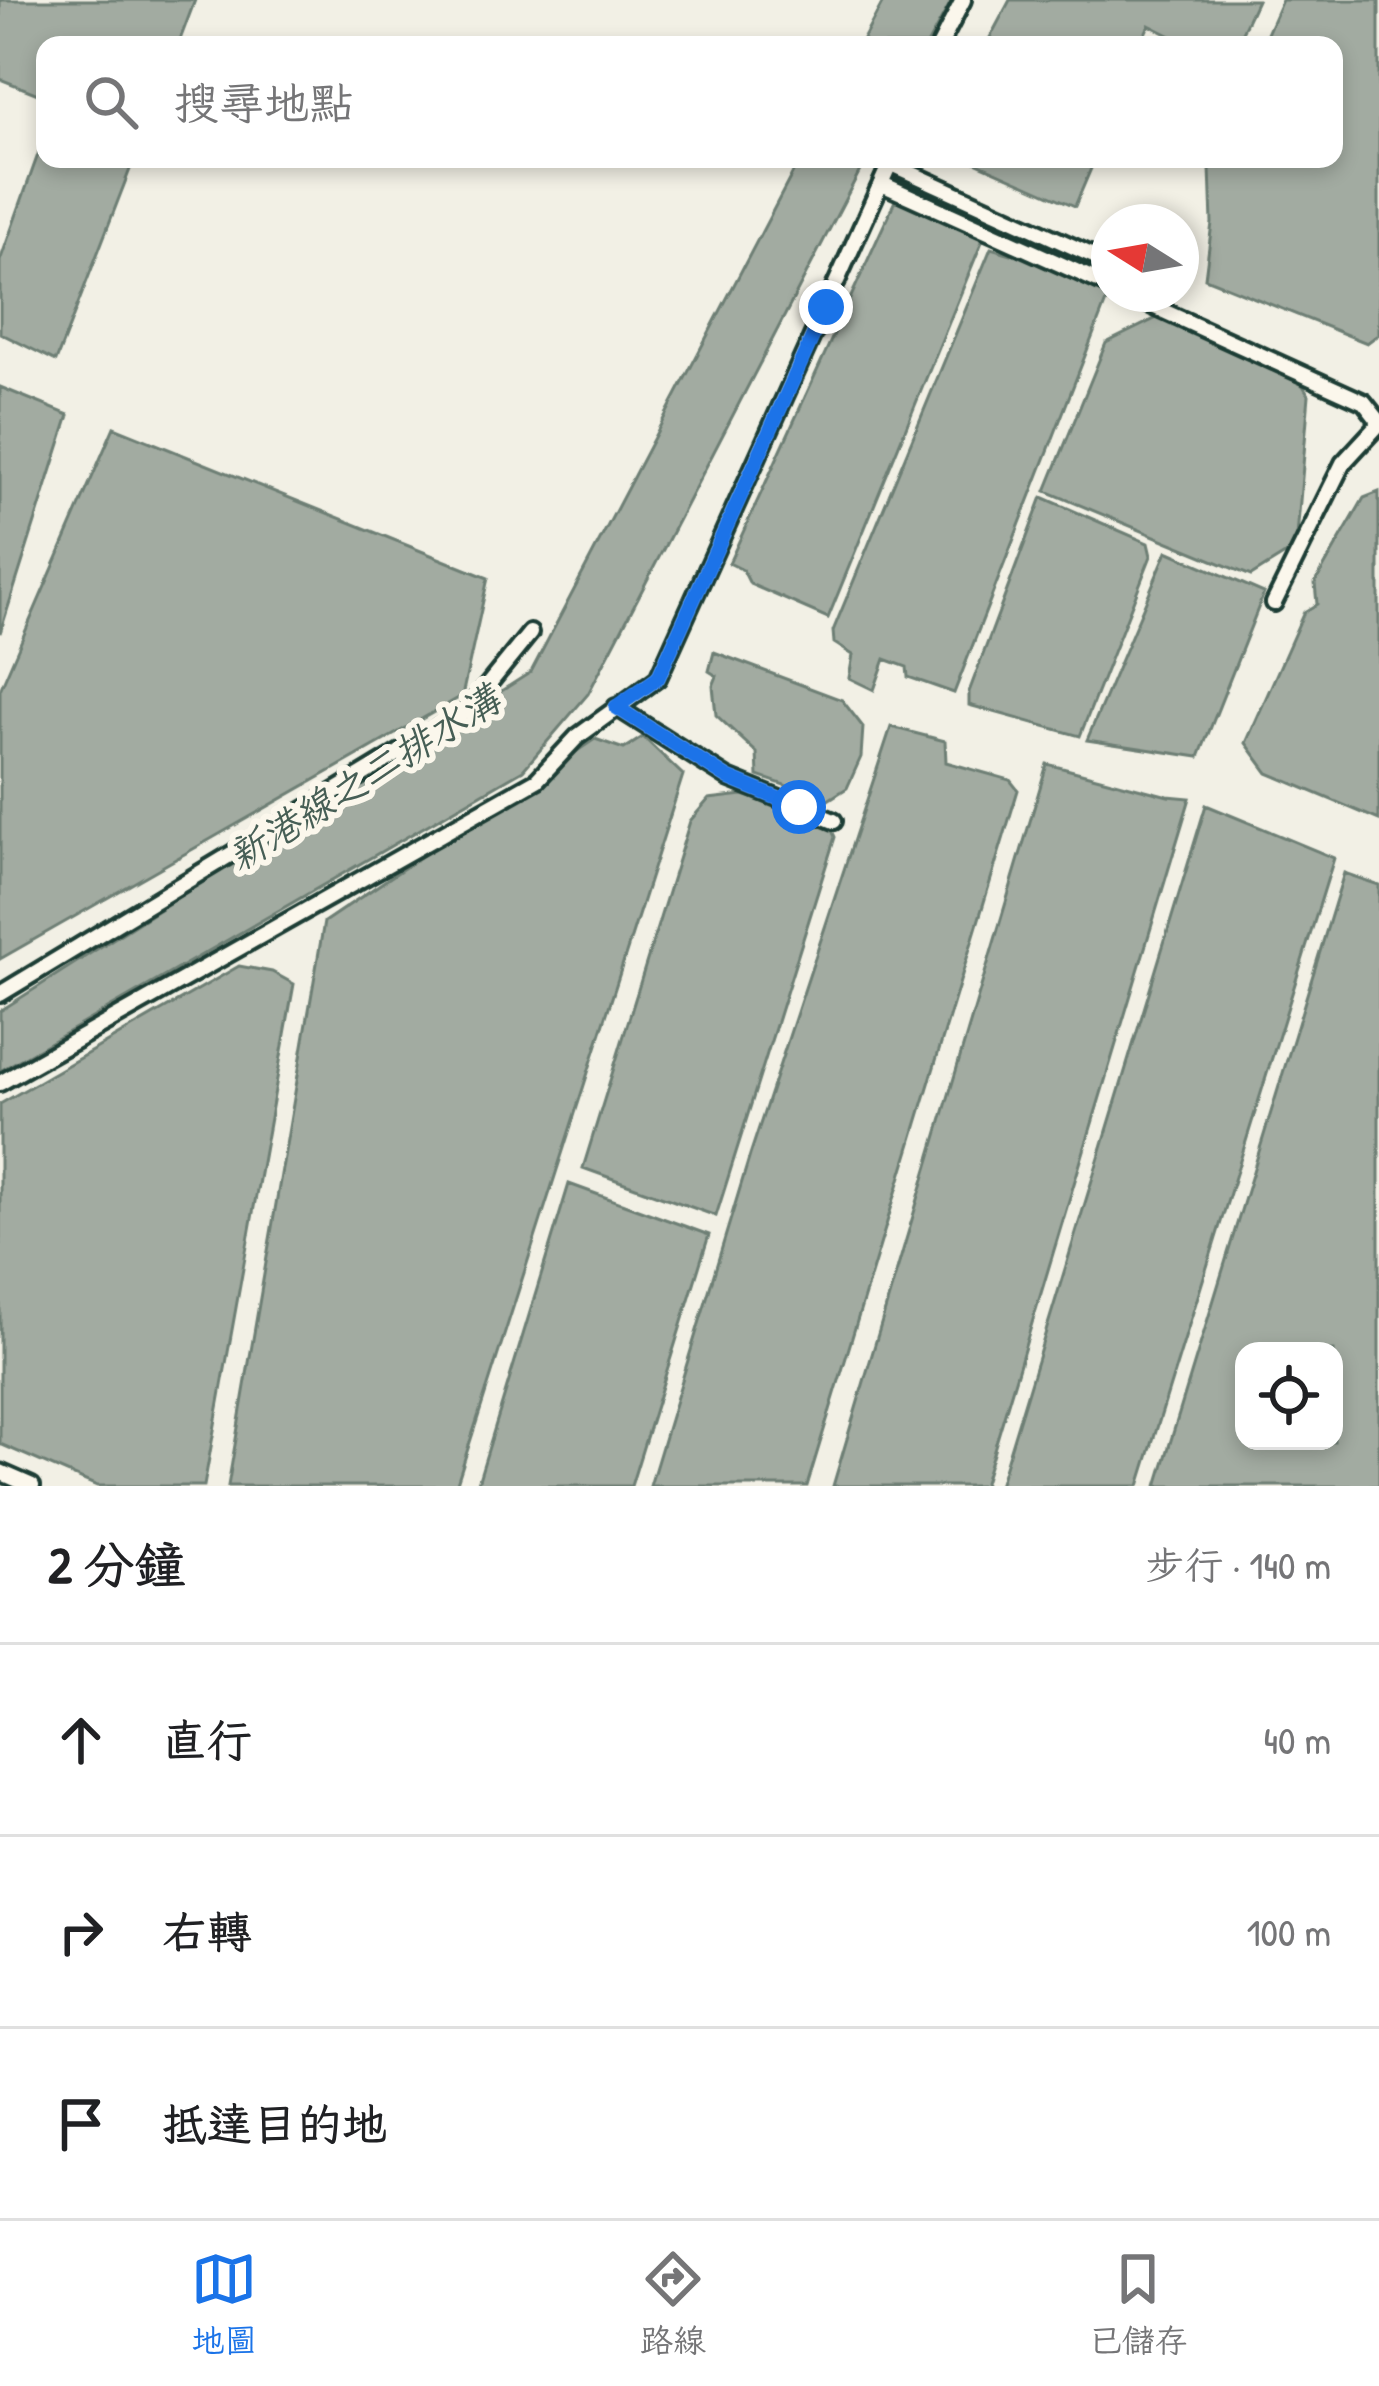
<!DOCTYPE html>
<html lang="zh-TW">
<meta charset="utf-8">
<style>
:root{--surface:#fff;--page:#f2f2f2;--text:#202124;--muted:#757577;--line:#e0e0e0;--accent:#1a73e8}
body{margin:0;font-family:"Patrick Hand","LXGW WenKai TC",sans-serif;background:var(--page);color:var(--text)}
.controls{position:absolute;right:36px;bottom:36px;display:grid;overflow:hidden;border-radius:24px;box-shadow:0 6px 18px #0003}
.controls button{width:108px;height:108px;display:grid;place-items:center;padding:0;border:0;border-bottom:3px solid var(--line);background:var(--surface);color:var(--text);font:60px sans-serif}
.compass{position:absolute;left:1091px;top:204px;width:108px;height:108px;border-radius:50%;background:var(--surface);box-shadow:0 6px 18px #0003;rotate:281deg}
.stop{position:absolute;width:36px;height:36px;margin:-27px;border:9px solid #1a73e8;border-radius:50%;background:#fff}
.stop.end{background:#1a73e8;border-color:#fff;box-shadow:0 3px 12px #0008}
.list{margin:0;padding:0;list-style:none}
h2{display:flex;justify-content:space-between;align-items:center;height:156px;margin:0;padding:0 48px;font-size:51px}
h2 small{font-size:39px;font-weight:400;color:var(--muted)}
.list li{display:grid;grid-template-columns:78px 1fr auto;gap:36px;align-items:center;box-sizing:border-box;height:192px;padding:0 48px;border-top:3px solid var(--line)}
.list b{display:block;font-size:45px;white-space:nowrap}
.list em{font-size:39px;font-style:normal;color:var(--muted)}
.icon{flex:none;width:66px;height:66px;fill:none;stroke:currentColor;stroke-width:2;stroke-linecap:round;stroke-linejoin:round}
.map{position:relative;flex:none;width:1379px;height:1486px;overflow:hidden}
.search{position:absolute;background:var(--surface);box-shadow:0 6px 18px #0003;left:36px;right:36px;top:36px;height:132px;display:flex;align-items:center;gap:30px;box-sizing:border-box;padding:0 42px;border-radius:24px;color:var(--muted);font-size:45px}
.sheet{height:732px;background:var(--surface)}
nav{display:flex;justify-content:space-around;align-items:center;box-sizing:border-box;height:168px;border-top:3px solid var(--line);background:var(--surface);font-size:33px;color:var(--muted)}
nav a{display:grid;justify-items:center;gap:6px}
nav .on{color:var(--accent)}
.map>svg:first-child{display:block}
</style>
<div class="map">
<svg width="1379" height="1486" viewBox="0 0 1379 1486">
<rect width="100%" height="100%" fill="#f2f0e5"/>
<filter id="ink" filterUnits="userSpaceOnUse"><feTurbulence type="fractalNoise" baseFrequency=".00833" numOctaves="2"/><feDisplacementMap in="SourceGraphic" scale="24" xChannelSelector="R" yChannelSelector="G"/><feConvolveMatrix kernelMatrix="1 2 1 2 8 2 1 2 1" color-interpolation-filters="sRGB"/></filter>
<g filter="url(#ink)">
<path fill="#a2aba1" stroke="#6e7f75" stroke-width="3" fill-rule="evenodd" d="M 0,0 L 195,0 L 178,45 L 45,45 L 45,107 L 38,94 L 0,79 Z
M 884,0 L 952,0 L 927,45 L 860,45 Z
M 1010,0 L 1257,0 L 1236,45 L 1189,45 L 1149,25 L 1140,45 L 986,45 Z
M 1282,0 L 1379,0 L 1379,334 L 1367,343 L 1205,278 L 1212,223 L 1210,168 L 1214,159 L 1334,159 L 1334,45 L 1262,45 Z
M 45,135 L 45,159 L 134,159 L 56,361 L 0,333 L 0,261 Z
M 800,159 L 866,159 L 588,694 L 523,770 L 0,1071 L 0,1011 L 531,672 Z
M 974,159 L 1095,159 L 1075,206 L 973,161 Z
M 899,192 L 988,227 L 828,618 L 750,584 L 743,570 L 729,563 Z
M 1017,241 L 1109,281 L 1109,294 L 954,693 L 908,677 L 907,667 L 885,659 L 874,690 L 849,678 L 853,655 L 834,643 L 833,631 L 991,248 L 1011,254 Z
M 1159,317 L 1288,363 L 1309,395 L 1296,548 L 1251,576 L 1046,491 L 1106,343 Z
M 0,387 L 69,415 L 0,633 Z
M 114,427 L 488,578 L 462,696 L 0,959 L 0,690 Z
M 1379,492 L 1379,820 L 1268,773 L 1246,743 L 1304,612 L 1317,604 L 1315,583 L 1364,498 Z
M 1042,497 L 1148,543 L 1151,556 L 1080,736 L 969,705 L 969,692 Z
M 1167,551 L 1264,593 L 1199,757 L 1087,740 Z
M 714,652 L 842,700 L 863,727 L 861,757 L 847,788 L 828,800 L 758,776 L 757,753 L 716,715 L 713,686 L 717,676 L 709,671 Z
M 891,727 L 945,741 L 946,762 L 1010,780 L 1018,790 L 807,1486 L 650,1486 L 750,1155 Z
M 643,737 L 683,775 L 456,1486 L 228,1486 L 324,922 L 595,739 L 624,749 Z
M 1047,764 L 1168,796 L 1190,798 L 983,1486 L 833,1486 Z
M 743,795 L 827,819 L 835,837 L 716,1216 L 583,1168 L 690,821 L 709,799 Z
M 1206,805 L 1334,858 L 1139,1486 L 999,1486 Z
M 1344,873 L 1379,885 L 1379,1486 L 1157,1486 ZM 1244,1351 L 1334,1351 L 1334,1441 L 1244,1441 Z
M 239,966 L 272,972 L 294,984 L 204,1486 L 97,1486 L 0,1444 L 0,1104 Z
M 569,1184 L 709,1235 L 631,1486 L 477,1486 Z"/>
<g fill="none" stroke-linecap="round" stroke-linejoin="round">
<g stroke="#1f3d34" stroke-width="22">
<path id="service" d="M 940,45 L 963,0
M 891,164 L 1109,263
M 882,184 L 1109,286
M 1126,294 L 1364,402 L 1379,421
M 1274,603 L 1343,463 L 1379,424
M 616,707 L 728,778 L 834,821
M 0,994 L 466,712 L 530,633
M 0,1083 L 537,780 L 577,737 L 658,678 L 892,159
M 0,1472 L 32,1486"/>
</g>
<use href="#service" stroke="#fbf7ec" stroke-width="14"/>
</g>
</g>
<g fill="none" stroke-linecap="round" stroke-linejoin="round" filter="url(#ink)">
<path stroke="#1a73e8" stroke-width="15" d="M 799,807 L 728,778 L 616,707 L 658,678 L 826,307"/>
</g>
<g text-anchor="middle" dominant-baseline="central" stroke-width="12" stroke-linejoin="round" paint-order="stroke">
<g font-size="39" font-style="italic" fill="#465e55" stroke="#fbf7ec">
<text transform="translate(363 777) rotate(-32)">新港線之二排水溝</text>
</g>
</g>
</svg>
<div class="controls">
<button><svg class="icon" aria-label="locate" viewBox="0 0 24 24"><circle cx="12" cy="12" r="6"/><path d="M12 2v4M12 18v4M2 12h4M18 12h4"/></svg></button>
</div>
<svg class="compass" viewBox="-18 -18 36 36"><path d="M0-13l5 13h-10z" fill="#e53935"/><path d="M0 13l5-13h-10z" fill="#757577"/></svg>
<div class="stop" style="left:799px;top:807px"></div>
<div class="stop end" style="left:826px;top:307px"></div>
<div class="search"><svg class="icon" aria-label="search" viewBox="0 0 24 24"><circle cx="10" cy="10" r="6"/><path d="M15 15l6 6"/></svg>搜尋地點</div>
</div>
<section class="sheet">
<h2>2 分鐘<small>步行 · 140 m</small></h2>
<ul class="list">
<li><svg class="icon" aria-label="ahead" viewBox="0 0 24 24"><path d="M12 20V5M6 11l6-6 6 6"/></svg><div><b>直行</b></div><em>40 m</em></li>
<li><svg class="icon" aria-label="right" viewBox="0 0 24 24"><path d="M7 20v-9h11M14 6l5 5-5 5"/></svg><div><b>右轉</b></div><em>100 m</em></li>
<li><svg class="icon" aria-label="arrive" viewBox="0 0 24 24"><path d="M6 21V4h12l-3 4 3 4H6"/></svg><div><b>抵達目的地</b></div></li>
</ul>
</section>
<nav>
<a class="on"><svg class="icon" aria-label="map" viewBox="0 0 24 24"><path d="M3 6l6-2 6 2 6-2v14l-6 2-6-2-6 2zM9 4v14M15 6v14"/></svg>地圖</a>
<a><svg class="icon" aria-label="directions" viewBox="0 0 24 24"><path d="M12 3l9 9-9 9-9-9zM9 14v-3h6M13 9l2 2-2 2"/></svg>路線</a>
<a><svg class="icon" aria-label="saved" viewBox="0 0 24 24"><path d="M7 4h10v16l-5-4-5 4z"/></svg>已儲存</a>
</nav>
